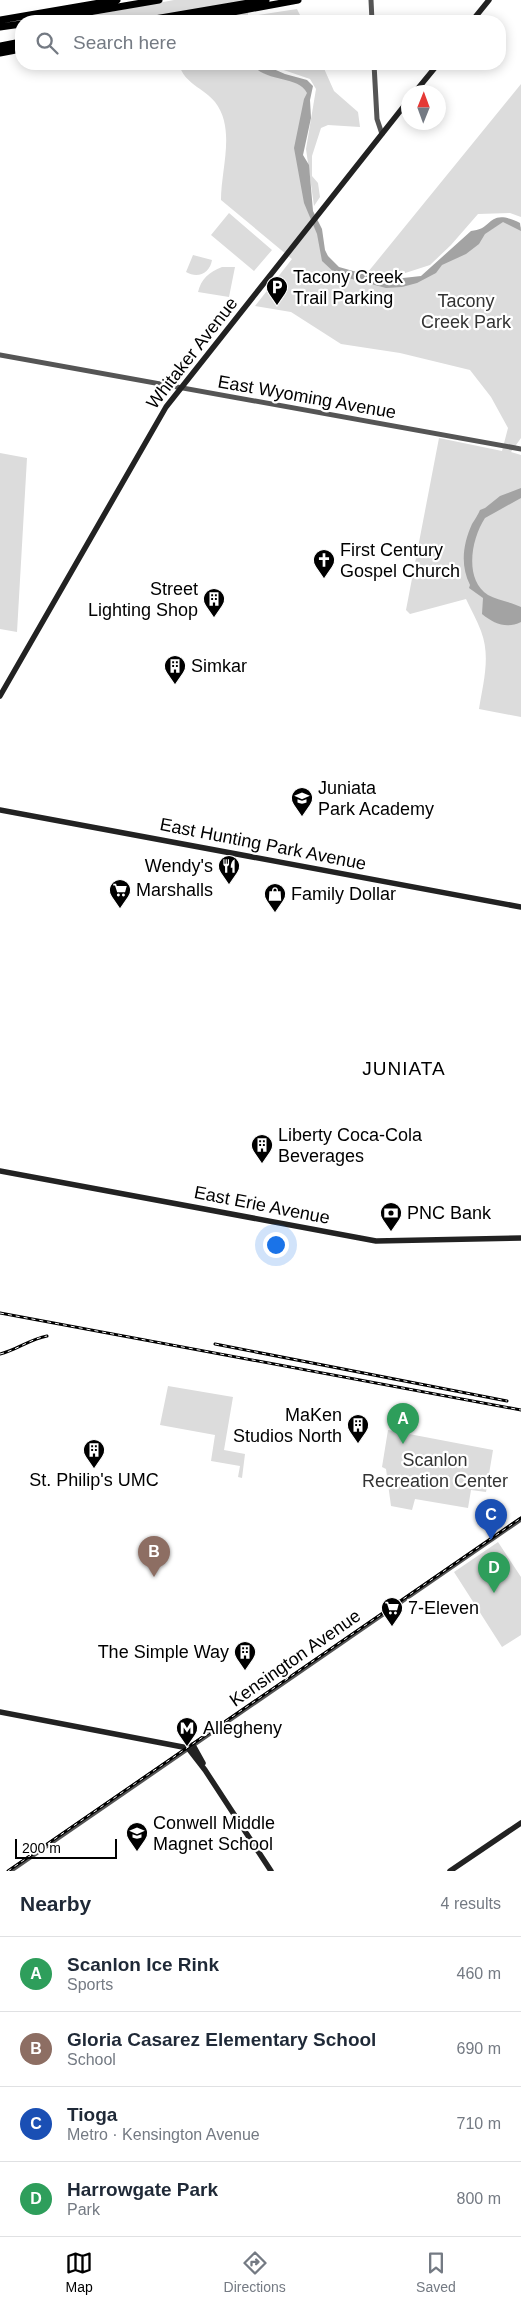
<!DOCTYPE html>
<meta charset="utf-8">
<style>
:root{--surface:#fff;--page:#f2f2f3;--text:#1f2937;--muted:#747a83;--line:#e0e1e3;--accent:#000}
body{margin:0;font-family:Helvetica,sans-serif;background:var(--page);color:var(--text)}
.compass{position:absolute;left:401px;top:85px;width:45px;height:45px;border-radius:50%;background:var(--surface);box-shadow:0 2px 12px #0003;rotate:1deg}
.scale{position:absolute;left:15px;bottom:12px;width:102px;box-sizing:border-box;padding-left:5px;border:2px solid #000;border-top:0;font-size:14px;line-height:18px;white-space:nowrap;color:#000;-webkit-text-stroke:4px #fff;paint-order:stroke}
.you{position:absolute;left:275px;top:1244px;width:18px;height:18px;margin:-12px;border:4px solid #fff;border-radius:50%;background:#1a73e8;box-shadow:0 0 0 8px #1a73e833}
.badge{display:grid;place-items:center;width:32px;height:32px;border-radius:50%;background:var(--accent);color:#fff;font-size:16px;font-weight:700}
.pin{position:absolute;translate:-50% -41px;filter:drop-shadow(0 1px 2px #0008)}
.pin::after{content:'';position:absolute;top:26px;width:18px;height:15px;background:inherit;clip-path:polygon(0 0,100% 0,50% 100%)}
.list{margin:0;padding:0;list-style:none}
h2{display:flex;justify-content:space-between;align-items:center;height:65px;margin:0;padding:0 20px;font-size:21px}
h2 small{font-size:16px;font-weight:400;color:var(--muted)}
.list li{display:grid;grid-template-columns:32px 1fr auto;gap:15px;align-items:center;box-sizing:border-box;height:75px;padding:0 20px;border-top:1px solid var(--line)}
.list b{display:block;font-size:19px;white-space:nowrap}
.list p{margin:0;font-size:16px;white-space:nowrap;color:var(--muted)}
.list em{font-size:16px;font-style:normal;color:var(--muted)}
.icon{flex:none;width:28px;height:28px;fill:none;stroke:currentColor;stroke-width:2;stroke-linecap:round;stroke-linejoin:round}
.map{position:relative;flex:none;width:521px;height:1871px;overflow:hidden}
.search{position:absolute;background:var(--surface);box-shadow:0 2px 12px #0003;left:15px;right:15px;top:15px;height:55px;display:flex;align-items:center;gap:12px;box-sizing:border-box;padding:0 18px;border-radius:20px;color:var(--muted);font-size:19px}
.sheet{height:365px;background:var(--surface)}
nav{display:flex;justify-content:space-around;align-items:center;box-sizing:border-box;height:70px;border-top:1px solid var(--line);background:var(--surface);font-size:14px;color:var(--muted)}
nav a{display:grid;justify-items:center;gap:2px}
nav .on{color:var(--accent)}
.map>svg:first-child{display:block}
</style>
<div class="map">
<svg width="521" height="1871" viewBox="0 0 521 1871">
<rect width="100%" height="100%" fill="#fff"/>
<path fill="#dcdcdc" d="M 174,0 L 248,0 L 248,21 L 179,21 L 179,12 L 126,21 L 61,21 Z
M 297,9 L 303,21 L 258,21 L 258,15 Z
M 179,64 L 256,64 L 309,85 L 299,145 L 309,201 L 328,261 L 339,272 L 380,284 L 417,280 L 460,245 L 467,237 L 503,218 L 521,227 L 521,438 L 511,452 L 521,455 L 521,717 L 479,709 C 483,683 491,657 481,631 C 477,620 471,610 466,599 L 410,614 L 406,610 L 439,438 L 502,451 L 508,428 L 491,397 L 470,370 L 400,353 L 341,344 L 291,312 L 255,306 L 292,259 L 221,200 C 221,168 236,129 215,102 C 204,88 184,84 179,64 Z
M 266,64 L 322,64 L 334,91 L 358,112 L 360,127 L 328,125 L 321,128 L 312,156 L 312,176 L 318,183 L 320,197 L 314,206 L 306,149 L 316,89 L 310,79 Z
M 521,84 L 521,217 L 510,213 L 478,214 L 451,245 L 430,265 L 396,276 L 368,272 Z
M 229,213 L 272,250 L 254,271 L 211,235 Z
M 193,255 L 212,260 C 210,273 198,279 186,272 Z
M 222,267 L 235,267 L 229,297 L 198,292 C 201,279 209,272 222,267 Z
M 0,453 L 27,458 L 17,632 L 0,629 Z
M 168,1386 L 233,1397 L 224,1450 L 245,1454 L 242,1478 L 238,1477 L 240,1466 L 211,1461 L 215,1435 L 160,1425 Z
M 388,1430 L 493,1450 L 486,1492 L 471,1490 L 468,1508 L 415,1499 L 412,1510 L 391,1506 L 386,1469 L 382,1467 Z
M 498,1542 L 521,1577 L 521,1635 L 502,1647 L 454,1572 Z
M 260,1679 L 266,1688 L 244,1703 L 238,1695 Z"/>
<path fill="#a3a3a3" d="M 252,64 L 262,64 L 285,74 L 307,80 L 313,86 L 310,100 L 311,118 L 303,155 L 309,165 L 313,211 L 322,229 L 325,250 L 328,256 L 339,267 L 385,280 L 421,276 L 471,231 C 494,230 487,207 520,223 L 521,231 L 503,222 L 485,234 L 479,244 L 466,254 L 442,265 L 436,273 L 417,283 L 402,287 L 386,288 L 337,275 L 322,261 L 317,234 L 304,203 L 294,148 L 304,99 L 307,93 C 298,75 265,83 252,64 Z
M 521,488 L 521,498 L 485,518 C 471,539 464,580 488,595 C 497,600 511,602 521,607 L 521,622 C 507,629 494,624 482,614 L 483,598 L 469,588 L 470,585 C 460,565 463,544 472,524 C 475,519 478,515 480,510 L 485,508 L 500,496 Z"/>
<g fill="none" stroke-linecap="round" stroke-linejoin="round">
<path stroke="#555" stroke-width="5" d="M 371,0 L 372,21
M 374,64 L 377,119 L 382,134
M 0,355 L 521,449
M 10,1871 L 521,1519"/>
<path stroke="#222" stroke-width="5.5" d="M 472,21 L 489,0
M 415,92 L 438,64
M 0,696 L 166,407 L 408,101
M 0,810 L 521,907
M 0,1171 L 376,1241 L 521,1238
M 0,1712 L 188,1748 L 205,1770 L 271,1871
M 193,1745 L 203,1763
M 450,1871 L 521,1823"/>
<path stroke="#000" stroke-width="7" d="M 0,20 L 117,0
M 36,21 L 159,0
M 143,21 L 266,0
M 185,21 L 298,0
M 0,27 L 21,24
M 0,46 L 21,42
M 0,53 L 21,49"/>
<g stroke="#000" stroke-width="3">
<path id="rail" d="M 0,1313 L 521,1410
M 215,1344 L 507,1401
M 0,1354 C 17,1350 30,1339 47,1336
M 8,1871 L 521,1518"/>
</g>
<use href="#rail" stroke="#fff" stroke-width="1" stroke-dasharray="4" stroke-linecap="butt"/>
</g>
<defs>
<g id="parking-pin" transform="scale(1.125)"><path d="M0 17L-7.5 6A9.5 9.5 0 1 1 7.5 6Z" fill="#000" stroke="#fff"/><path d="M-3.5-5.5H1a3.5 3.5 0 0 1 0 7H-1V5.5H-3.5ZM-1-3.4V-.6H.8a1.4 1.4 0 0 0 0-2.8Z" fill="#fff"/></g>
<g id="church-pin" transform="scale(1.125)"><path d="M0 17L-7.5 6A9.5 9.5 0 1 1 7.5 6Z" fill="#000" stroke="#fff"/><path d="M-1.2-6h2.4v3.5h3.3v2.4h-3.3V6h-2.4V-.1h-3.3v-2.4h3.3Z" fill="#fff"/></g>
<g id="building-pin" transform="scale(1.125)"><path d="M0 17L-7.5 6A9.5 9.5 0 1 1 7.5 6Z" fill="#000" stroke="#fff"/><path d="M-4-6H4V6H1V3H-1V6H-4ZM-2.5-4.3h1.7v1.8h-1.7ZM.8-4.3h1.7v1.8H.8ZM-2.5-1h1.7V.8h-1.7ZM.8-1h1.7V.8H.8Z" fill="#fff"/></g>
<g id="school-pin" transform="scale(1.125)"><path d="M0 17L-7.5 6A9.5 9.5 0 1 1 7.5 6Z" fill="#000" stroke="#fff"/><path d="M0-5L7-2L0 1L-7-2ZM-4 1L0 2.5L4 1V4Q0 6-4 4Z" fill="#fff"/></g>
<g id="restaurant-pin" transform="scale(1.125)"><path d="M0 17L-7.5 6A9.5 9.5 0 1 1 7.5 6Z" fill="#000" stroke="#fff"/><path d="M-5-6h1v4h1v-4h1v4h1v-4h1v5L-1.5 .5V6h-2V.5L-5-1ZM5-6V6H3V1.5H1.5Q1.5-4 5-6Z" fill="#fff"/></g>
<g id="supermarket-pin" transform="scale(1.125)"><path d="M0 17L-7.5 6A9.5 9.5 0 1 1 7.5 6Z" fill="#000" stroke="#fff"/><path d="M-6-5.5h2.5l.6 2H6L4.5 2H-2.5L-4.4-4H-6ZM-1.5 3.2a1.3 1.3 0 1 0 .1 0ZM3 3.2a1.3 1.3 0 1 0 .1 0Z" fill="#fff"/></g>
<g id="shop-pin" transform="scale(1.125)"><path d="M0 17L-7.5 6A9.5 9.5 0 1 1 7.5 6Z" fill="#000" stroke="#fff"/><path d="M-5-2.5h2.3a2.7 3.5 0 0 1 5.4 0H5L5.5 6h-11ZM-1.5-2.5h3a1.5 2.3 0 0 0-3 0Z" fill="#fff"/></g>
<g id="bank-pin" transform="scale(1.125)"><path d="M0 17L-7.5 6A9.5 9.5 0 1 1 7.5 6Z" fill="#000" stroke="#fff"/><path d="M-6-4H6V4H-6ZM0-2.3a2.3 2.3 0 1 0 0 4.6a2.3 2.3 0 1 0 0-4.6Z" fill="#fff"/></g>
<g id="metro-pin" transform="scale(1.125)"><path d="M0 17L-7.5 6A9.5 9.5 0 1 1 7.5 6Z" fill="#000" stroke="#fff"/><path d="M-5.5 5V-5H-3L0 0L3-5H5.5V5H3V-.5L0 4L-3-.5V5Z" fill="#fff"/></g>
</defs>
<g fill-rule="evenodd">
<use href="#parking-pin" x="277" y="287"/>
<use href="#church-pin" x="324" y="560"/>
<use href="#building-pin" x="214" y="599"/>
<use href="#building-pin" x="175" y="666"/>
<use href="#school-pin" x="302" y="798"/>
<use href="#restaurant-pin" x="229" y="866"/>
<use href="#supermarket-pin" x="120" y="890"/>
<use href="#shop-pin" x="275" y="894"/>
<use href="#building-pin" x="262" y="1145"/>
<use href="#bank-pin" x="391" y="1213"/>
<use href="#building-pin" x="358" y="1425"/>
<use href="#building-pin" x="94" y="1450"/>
<use href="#supermarket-pin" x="392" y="1608"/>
<use href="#building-pin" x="245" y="1652"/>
<use href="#metro-pin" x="187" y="1728"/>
<use href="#school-pin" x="137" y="1833"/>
</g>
<g text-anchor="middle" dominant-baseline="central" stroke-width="4.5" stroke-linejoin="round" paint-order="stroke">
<g font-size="18" fill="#000" stroke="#fff" text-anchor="start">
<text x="293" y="277">Tacony Creek<tspan x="293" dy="21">Trail Parking</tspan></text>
<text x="340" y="550">First Century<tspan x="340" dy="21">Gospel Church</tspan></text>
<text x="198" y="589" text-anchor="end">Street<tspan x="198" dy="21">Lighting Shop</tspan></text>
<text x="191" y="666">Simkar</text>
<text x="318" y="788">Juniata<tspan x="318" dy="21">Park Academy</tspan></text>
<text x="213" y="866" text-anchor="end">Wendy's</text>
<text x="136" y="890">Marshalls</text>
<text x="291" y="894">Family Dollar</text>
<text x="278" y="1135">Liberty Coca-Cola<tspan x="278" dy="21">Beverages</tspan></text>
<text x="407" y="1213">PNC Bank</text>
<text x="342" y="1415" text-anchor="end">MaKen<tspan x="342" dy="21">Studios North</tspan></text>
<text x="94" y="1480" text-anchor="middle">St. Philip's UMC</text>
<text x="408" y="1608">7-Eleven</text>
<text x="229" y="1652" text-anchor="end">The Simple Way</text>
<text x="203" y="1728">Allegheny</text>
<text x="153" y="1823">Conwell Middle<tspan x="153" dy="21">Magnet School</tspan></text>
</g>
<g font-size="18" fill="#333" stroke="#fff">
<text x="466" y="301">Tacony<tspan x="466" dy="21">Creek Park</tspan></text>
<text x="435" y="1460">Scanlon<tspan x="435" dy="21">Recreation Center</tspan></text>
</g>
<g font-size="18" fill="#000" stroke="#fff">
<text transform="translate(192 353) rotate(-52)">Whitaker Avenue</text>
<text transform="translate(307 397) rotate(10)">East Wyoming Avenue</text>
<text transform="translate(263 844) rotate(11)">East Hunting Park Avenue</text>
<text transform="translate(262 1205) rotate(11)">East Erie Avenue</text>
<text transform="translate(295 1658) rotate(-35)">Kensington Avenue</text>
</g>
<g font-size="19" letter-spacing="1" fill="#000" stroke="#fff">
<text x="404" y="1068">JUNIATA</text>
</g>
</g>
</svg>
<svg class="compass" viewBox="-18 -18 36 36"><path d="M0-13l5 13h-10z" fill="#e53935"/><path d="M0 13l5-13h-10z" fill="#747a83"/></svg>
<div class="scale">200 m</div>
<div class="you"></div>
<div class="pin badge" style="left:403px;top:1444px;background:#2e9e5b">A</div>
<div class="pin badge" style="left:154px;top:1577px;background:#8d6e63">B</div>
<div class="pin badge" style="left:491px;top:1540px;background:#1a4fb4">C</div>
<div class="pin badge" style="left:494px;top:1593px;background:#2e9e5b">D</div>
<div class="search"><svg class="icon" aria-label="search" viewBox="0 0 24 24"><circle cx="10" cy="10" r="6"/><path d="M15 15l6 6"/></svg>Search here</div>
</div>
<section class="sheet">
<h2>Nearby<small>4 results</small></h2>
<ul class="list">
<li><span class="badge" style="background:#2e9e5b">A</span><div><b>Scanlon Ice Rink</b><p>Sports</p></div><em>460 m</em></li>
<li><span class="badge" style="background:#8d6e63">B</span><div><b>Gloria Casarez Elementary School</b><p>School</p></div><em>690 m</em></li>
<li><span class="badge" style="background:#1a4fb4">C</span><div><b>Tioga</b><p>Metro · Kensington Avenue</p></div><em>710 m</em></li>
<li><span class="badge" style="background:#2e9e5b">D</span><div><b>Harrowgate Park</b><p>Park</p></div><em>800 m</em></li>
</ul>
</section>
<nav>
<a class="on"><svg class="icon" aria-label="map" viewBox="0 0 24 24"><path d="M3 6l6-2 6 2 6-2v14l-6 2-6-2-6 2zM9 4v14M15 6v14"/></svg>Map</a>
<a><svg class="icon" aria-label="directions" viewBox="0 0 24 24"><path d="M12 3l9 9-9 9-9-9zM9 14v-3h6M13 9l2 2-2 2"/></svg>Directions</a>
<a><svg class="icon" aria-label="saved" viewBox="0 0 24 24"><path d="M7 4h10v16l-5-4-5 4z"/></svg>Saved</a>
</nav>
